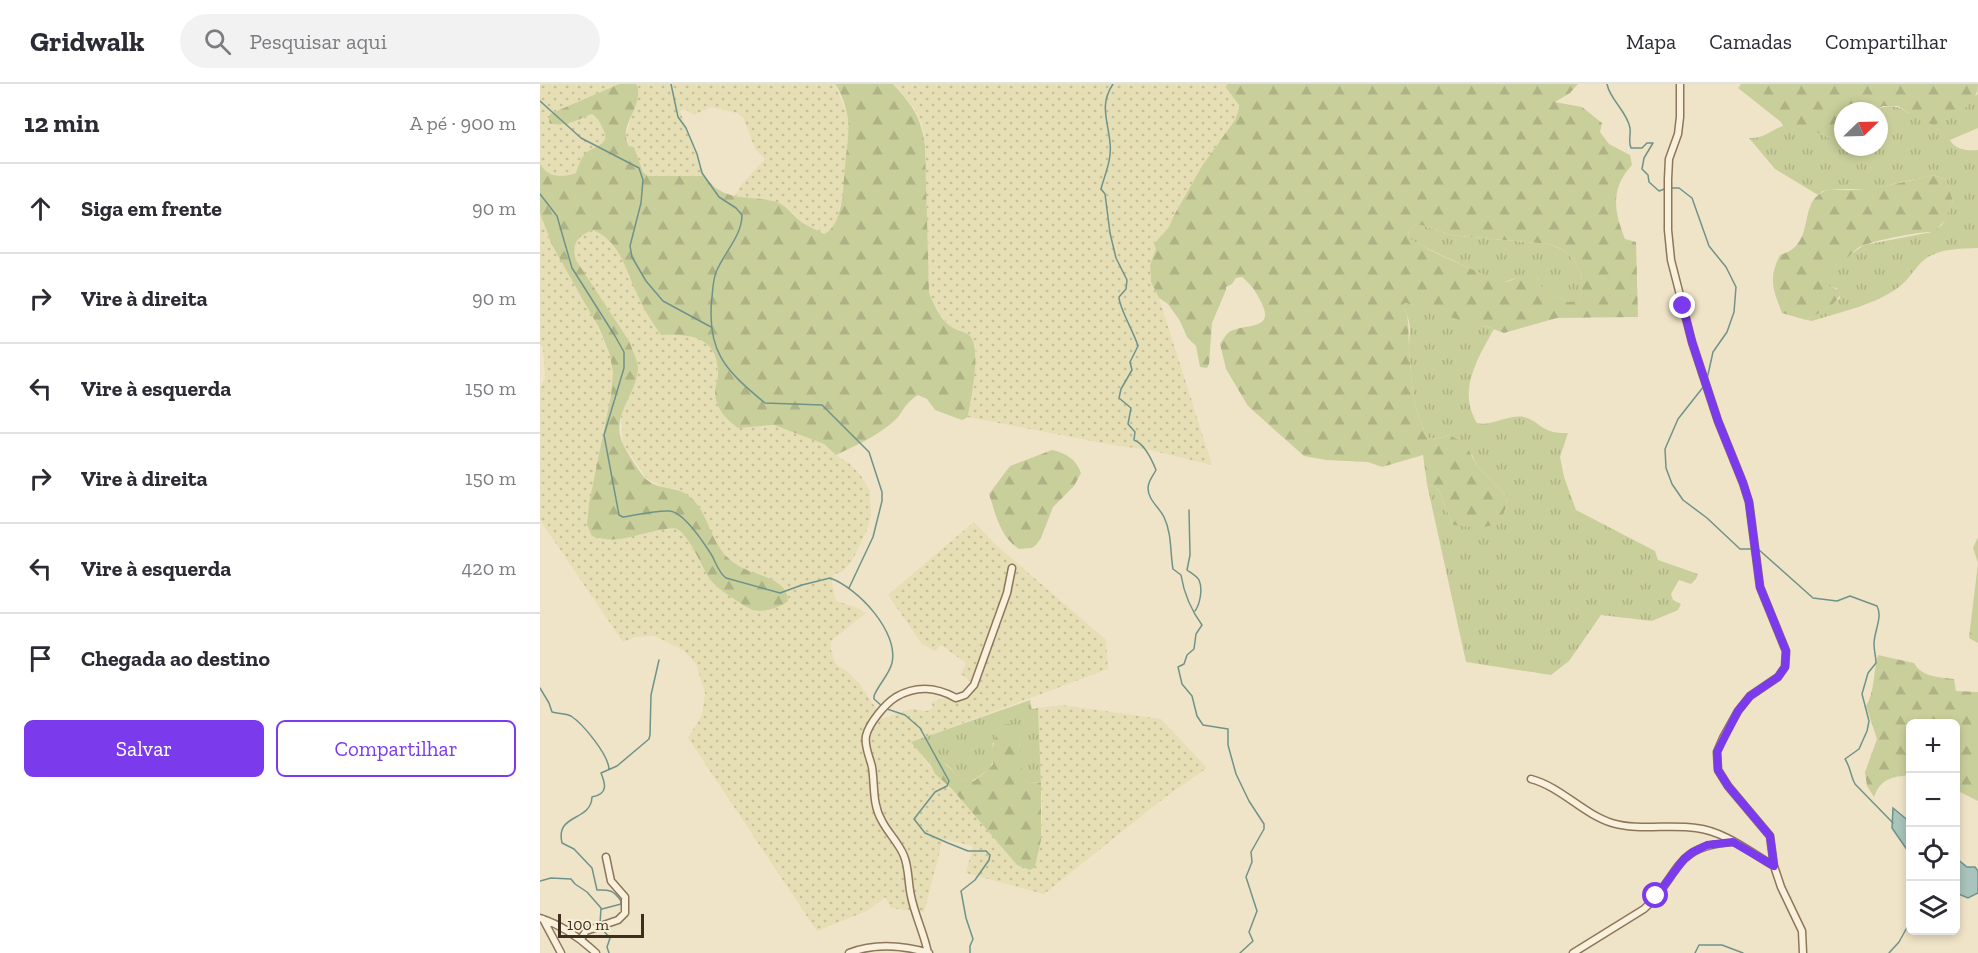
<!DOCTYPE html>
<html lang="pt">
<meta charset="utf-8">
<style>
:root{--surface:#fff;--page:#f2f2f3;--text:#2b2b33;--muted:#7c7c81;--line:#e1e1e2;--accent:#7c3aed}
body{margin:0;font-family:"Zilla Slab",serif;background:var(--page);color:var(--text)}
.controls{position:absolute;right:18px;bottom:18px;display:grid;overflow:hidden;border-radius:9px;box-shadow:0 3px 9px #0003}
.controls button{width:54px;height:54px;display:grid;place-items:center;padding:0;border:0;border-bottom:2px solid var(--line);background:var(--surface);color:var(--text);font:30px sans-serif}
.compass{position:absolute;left:1294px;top:18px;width:54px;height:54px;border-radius:50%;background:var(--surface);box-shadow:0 3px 9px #0003;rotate:67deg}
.scale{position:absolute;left:18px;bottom:15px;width:86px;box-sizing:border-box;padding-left:6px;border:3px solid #3d2e20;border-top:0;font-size:16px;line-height:21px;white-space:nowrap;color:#3d2e20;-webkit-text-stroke:4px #f7eed8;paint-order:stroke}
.stop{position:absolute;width:18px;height:18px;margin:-14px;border:4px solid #7c3aed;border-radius:50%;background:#fff}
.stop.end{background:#7c3aed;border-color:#fff;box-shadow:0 2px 6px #0008}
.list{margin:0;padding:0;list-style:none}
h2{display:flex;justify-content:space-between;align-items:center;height:78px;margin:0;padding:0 24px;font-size:26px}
h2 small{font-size:20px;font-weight:400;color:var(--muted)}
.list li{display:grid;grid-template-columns:39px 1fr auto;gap:18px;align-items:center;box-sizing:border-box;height:90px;padding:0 24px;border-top:2px solid var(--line)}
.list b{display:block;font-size:22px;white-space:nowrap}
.list em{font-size:20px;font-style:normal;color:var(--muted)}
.actions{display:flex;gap:12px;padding:18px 24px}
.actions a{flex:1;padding:14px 0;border:2px solid var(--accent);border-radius:9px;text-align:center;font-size:21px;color:var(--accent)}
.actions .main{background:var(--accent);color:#fff}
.icon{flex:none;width:33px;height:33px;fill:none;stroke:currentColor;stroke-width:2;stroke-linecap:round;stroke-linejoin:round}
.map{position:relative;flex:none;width:1438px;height:869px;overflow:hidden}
header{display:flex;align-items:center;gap:36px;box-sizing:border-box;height:84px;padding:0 30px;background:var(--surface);border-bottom:2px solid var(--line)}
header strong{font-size:28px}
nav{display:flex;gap:33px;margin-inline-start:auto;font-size:21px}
.search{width:420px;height:54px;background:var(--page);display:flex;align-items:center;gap:15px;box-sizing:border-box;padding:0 21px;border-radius:33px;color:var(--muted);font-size:22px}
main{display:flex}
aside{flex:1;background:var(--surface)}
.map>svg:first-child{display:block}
</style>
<header>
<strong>Gridwalk</strong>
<div class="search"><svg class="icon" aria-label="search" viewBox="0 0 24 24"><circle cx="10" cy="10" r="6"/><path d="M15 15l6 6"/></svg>Pesquisar aqui</div>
<nav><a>Mapa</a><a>Camadas</a><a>Compartilhar</a></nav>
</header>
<main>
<aside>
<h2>12 min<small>A pé · 900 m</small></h2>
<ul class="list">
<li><svg class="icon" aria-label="ahead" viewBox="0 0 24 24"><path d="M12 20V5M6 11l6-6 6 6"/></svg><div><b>Siga em frente</b></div><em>90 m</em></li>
<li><svg class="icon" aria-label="right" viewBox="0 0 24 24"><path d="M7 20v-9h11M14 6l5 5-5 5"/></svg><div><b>Vire à direita</b></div><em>90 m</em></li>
<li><svg class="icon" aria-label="left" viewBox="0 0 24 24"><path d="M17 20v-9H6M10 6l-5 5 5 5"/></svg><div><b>Vire à esquerda</b></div><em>150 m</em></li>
<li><svg class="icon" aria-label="right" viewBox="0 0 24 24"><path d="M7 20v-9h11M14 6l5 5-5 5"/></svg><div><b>Vire à direita</b></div><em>150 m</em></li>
<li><svg class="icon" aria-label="left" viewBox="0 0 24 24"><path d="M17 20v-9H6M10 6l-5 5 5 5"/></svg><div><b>Vire à esquerda</b></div><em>420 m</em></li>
<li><svg class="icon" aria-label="arrive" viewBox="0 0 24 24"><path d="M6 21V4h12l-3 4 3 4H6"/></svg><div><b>Chegada ao destino</b></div></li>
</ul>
<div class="actions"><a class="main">Salvar</a><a>Compartilhar</a></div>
</aside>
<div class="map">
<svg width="1438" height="869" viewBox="0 0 1438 869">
<defs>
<pattern id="farmland-dots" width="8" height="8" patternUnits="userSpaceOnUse" patternTransform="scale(1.5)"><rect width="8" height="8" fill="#e6deb5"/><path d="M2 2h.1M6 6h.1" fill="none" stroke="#c6bf9b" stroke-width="1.8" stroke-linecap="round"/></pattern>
<pattern id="grass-tufts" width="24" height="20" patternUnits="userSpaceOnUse" patternTransform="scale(1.5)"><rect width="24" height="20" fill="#c9cf9b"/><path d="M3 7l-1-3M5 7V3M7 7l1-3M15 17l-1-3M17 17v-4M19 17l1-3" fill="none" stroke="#aeb285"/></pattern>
<pattern id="forest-firs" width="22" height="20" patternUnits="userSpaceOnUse" patternTransform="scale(1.5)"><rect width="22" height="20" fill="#c9cf9b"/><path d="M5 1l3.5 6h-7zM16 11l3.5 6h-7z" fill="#aeb285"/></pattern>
</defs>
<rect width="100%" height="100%" fill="#f0e4c8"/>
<path fill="url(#farmland-dots)" d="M 0,0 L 79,0 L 10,30 L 14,41 L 37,36 L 52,30 L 58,33 L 66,51 L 66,56 L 60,62 L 51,65 L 36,89 L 28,92 L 20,93 L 11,91 L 3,85 L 0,79 Z
M 96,0 L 295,0 L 307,30 L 309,49 L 305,80 L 304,105 L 297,136 L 290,147 L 284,150 L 263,139 L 253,129 L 235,117 L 195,112 L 201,101 L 225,75 L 215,65 L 203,33 L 197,29 L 171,23 L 154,31 L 145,25 L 140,27 L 165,92 L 108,92 L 103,88 L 94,63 L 90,62 L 86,52 L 98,5 Z
M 353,0 L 687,0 L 686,4 L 699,21 L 699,25 L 695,36 L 662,83 L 633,132 L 629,143 L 614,160 L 616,165 L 610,181 L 611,198 L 619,214 L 672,381 L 610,366 L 573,361 L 428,333 L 436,274 L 435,261 L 429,251 L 409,241 L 400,230 L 389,210 L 385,61 L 382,41 L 375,25 Z
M 0,129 L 12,161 L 45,216 L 70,271 L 73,289 L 71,311 L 61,359 L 52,452 L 78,455 L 130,442 L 139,446 L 146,454 L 173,500 L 183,508 L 214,526 L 238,523 L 238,499 L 199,483 L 188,473 L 177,462 L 156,420 L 138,405 L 125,404 L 107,395 L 83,360 L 81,330 L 94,296 L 95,271 L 89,257 L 36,176 L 33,165 L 36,157 L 45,149 L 53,146 L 65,151 L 76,163 L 121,250 L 146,251 L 159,254 L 172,263 L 177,275 L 178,291 L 175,309 L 223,343 L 234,341 L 284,360 L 300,374 L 309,379 L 321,392 L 330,407 L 331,431 L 327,446 L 312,477 L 303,487 L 293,491 L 292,499 L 296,517 L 315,523 L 326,529 L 291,557 L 291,566 L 296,581 L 304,585 L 319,599 L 343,635 L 355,630 L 373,625 L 388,627 L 393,623 L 391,618 L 422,609 L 431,598 L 421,590 L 426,579 L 401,561 L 395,567 L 382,560 L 348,511 L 434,438 L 456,461 L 566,556 L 568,585 L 372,658 L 395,690 L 412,705 L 477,781 L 495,783 L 501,756 L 502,725 L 498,624 L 522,621 L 621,635 L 667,684 L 624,714 L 504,810 L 426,789 L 433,762 L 403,755 L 384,828 L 351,824 L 345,813 L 329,826 L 277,847 L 148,654 L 162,631 L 165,609 L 156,580 L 144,567 L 115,552 L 95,553 L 83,558 L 0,436 L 0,303 L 5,295 L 3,264 L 0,260 Z"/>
<path fill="url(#grass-tufts)" d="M 1438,5 L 1438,44 L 1410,56 C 1415,66 1428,67 1438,66 L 1438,164 C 1420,165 1399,164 1384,176 C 1375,183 1369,196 1359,203 C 1335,221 1300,228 1272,237 L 1266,236 L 1286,225 L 1300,214 L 1297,204 L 1290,203 L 1285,200 L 1285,191 L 1290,185 L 1324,161 L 1392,148 L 1402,141 L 1413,117 L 1406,96 L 1394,91 L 1331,105 L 1296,105 L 1283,107 L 1278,111 L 1235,85 L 1209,54 C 1222,55 1229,48 1240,43 C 1261,35 1282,50 1299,60 L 1303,59 L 1303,63 L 1339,63 L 1339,27 L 1333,27 C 1346,21 1356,20 1368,29 L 1437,11 Z
M 875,141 L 881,141 L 911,151 L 1009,160 C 1035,168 1049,191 1039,218 L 1029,218 L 1003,208 L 998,194 L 981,192 L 965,198 L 956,197 L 872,157 L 868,153 L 869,146 Z
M 866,219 L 954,245 C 938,274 917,307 937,339 C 951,343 968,330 984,333 C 995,335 1002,346 1013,348 C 1018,349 1023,349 1028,349 L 1020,373 L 1024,393 L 1036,426 L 1115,467 L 1118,476 L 1158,490 L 1156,495 L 1151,500 L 1139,496 L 1131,510 L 1133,516 L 1141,520 L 1138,526 L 1112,537 L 1061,531 L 1029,577 L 1011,591 L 926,578 L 887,400 L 898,405 L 913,441 L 965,428 L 967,423 L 966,412 L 937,382 L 932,371 L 909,351 L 898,355 L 889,354 C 872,331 871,290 869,262 C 869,254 871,245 869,238 C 868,232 865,226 862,220 Z
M 490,616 L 492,625 L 498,624 L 501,699 L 487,698 L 482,695 L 479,656 L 453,659 C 452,666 454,676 451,682 C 449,687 444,688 441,691 C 422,706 420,693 407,681 C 403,677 395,676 390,674 L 391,682 L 371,658 Z"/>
<path fill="url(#forest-firs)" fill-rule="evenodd" d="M 79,0 L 96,0 C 105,17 84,36 86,52 C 86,56 88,59 89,62 L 94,63 L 103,88 L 108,92 L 165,92 C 182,118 206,111 233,117 C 245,119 253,132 263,139 C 269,143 277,146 284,150 C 304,141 303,101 305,82 C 306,64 311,48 307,30 C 305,20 301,8 295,0 L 353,0 C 373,23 380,30 385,61 L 389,209 C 394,220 399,233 409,241 C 414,246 424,247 429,251 C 443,263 430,316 428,333 L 422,336 L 395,326 L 387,315 L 378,311 C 362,321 364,329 353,338 C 337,352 315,362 296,371 L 284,360 L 234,341 L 198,344 C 186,335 176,325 175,309 C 175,303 178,296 178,290 C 178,253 152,250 121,251 C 113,239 105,228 99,214 C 86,189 82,158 53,146 C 37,152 31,160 36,176 L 89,257 C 92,265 97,275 98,283 C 98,310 68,333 84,362 C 88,370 101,391 107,396 C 124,409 140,399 156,419 C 173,441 171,465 199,482 C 215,492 247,493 248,517 C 241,523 223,529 213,526 C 207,524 176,504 172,498 C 162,485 150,452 137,445 C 129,441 92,454 79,455 C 70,456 61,455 52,452 L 47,441 L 49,420 L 71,311 L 73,289 L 70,271 L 59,244 L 12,161 L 0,129 L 0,79 C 7,94 22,94 36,89 C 38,83 40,76 44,71 C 53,61 72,62 63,45 C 60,38 58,34 52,30 C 40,35 22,44 9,39 L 10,30 Z
M 687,0 L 1038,0 L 1030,9 L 1015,18 L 1042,23 L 1062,39 L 1060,48 L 1069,60 L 1090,71 L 1092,81 C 1070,105 1074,127 1085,155 L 1096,158 L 1098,233 L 1017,234 L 964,249 L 945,242 L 935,241 L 866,219 L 863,220 C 870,234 868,246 869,262 C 871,290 872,331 889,354 L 898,355 L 909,351 L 925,359 L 937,382 L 966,412 L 967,422 C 956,450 938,443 913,441 L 898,405 L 887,400 L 883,371 L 842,383 L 828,378 L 786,376 L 764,372 L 708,322 L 686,285 L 680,260 C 683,256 685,251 689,248 C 703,239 735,247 722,220 C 716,208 712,201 702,193 L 696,194 L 692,200 L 686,203 L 686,206 L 672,239 L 669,280 L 667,284 L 660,283 L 656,262 L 647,253 L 640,237 L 628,220 L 619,214 L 611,198 L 610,181 L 616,165 L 614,160 L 629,143 L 633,133 L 662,82 L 695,36 L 699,25 L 699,21 L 686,4 ZM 875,141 L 881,141 L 911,151 L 1009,160 C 1034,167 1049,191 1039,217 L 1029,218 L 1004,208 C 1001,202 999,191 991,190 C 982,188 974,197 965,198 C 957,198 874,160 868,153 L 869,146 Z
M 1201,0 L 1438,0 C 1438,22 1412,33 1394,41 L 1381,37 L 1358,22 L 1343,22 L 1333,27 L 1303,27 L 1303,59 L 1299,60 C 1278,48 1268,41 1243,42 L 1241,38 L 1198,4 Z
M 1394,91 L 1406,96 L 1413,117 C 1408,129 1404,142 1392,148 C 1378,148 1336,156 1322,162 C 1316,164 1313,169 1308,173 C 1297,182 1284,184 1285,200 L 1301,207 C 1298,222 1278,229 1266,236 L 1242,229 C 1233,205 1228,195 1240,171 C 1276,161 1258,123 1281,109 C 1288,104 1299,106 1308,106 C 1337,106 1365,97 1394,91 Z
M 512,366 C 526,369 536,375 541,389 L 534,402 L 513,423 L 501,454 L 496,461 L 492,464 L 479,465 C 460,453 456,431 449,410 L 470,382 Z
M 1438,453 L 1438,559 L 1429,554 L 1438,479 L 1433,464 Z
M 1338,571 L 1374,579 C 1382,593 1398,593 1414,595 L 1416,607 L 1438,608 L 1438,717 L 1416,706 L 1416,640 L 1370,640 L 1370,691 C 1352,693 1341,694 1334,713 L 1327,702 L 1325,688 L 1337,655 L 1326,622 C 1335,608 1333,588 1338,571 Z
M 460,640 L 471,640 L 474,642 L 479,656 L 483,695 L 487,698 L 501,699 L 501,756 L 495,783 L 490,786 L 477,781 L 412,705 L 395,690 L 391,682 L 390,674 L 397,672 L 423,697 L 434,697 L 449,685 L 453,680 L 451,669 Z"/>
<path fill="#a9c4bc" stroke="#6f938a" stroke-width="1.5" d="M 1353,724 L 1370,738 L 1370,770 L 1352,744 Z
M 1416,774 L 1427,783 L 1435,783 L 1438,787 L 1438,809 L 1428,814 L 1416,809 Z"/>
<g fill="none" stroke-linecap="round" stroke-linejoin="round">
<path stroke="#6f938a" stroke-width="1.5" d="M 131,0 L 138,33 L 146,44 L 157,70 L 162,89 L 179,113 L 196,124 L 202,131 C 202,151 185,168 177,186 C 173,194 173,204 172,213 C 166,267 185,286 225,319 L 282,321 L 329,368 L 342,408 L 342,417 L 333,453 L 309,504
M 573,0 C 559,21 568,36 570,59 C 572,75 565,90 561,105 L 565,110 L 570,149 L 576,174 L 587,196 L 586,205 L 579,213 C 579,224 594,248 598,262 L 590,278 L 592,286 L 581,305 L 579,314 L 591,324 L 588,340 L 595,348 L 594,356 C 605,360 612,376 616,386 C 613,392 608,397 608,404 C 608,416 619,423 624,433 C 632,450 630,468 633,485 L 641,491 C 644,510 651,526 662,541 L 656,550 L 654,565 L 647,571 L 644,580 L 638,583 L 642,600 L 652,612 L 657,632 L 663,641 L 688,645 L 688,661 L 696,690 L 709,717 L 724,740 L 724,745 L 711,768 L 712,778 L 706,793 L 717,827 L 709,848 L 713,857 L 700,869
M 1067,0 C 1070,16 1087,27 1090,44 C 1091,51 1088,57 1091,64 L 1102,64 L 1107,59 L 1113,59 L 1104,74 L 1102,85 L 1108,91 L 1109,98 L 1119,107 L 1127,104
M 0,17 L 41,54 L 99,84 L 103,96 L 101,119 L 90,162 L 92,173 L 106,197 L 123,217 L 171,243
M 1132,104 L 1139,104 L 1152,114 L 1169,162 L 1186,183 L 1196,203 L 1194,228 L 1187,248 L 1173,268 L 1167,295
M 0,110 L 17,132 L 32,184 L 75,252 L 84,268 L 84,284 L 64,351 L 79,431 L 83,433 C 97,431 115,426 130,427 C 144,429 164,459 171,470 C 176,478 178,488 186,494 L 240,509 L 262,501 L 290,494 C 318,504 359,548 352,579 C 349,591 338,601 334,612 L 334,615 L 343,623
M 1164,302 L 1138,335 L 1125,365 L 1126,384 L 1132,400 L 1143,416 L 1167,434 L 1200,465 L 1214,465
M 649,426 L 650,471 L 647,486 C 650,488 657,492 659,496 C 663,505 660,520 655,527
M 1218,465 L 1273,514 L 1297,517 L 1310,512 L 1337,522 C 1343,533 1334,547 1334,560 C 1334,567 1336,573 1336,579 L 1328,589 L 1322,610 L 1329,637 L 1327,647 L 1319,665 L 1305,675 C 1311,684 1310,691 1315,700 L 1353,739
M 0,604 L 9,619 L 12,628 C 18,630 25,629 31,632 C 43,640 68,670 69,685
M 347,625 L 365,631 L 380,644 L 409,697 L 407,702 L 395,708 L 374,735 L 385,749 L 408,759 L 428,767 L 446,767 L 450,771 L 449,776 L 435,796 L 421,807 L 426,834 L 433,855 L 430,862 L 430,869
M 0,797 L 11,794 L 31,795 L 35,800 L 47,808 L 61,824 L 60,840
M 62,825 L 81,820 L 81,817 C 73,805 68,806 57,806 L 52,784 L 34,765 L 22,759 C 15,729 51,738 52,713 C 69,710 65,699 61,689 L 77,682 L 109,655 L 110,651 L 111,611 L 119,576
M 62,845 L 70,854 L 67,863 L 69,869
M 1155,869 L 1159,861 L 1182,861 L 1203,869
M 1349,869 L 1359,858 L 1370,838"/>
<g stroke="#8d765c" stroke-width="9">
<path id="minor" d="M 1140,0 L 1140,33 L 1138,50 L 1129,75 L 1128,95 L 1128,146 L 1131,176 L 1152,258 L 1178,337 L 1203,399 L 1209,418 L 1220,503 L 1246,567 L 1245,583 L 1238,593 L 1210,612 L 1198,627 L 1183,654 L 1177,668 L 1178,686 L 1188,702 L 1230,752 L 1234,782 L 1241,803 L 1262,847 L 1263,869
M 991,695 C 1021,703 1043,730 1072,739 C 1098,747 1129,740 1156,744 C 1184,747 1210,768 1234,782
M 0,834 C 22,841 39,853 56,869
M 3,835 L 21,869
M 41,855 L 46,847 L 78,836 L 85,829 L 85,813 L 71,797 L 66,773
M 309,869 C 335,859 362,861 389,869
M 388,869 C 384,849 375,832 371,812 C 368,799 369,784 364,772 C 359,759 348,749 342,737 C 332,720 335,702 332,683 C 330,674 324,662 326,652 C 329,639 345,620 356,613 C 377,601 396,603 416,614 L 425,611 L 434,601 L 467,509 L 472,484
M 1033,869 L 1104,825 C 1141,792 1131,762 1193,758"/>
</g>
<use href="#minor" stroke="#faf1dc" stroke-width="6"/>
</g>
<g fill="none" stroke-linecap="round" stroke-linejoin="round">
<path stroke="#7c3aed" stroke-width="8" d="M 1116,812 L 1144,775 L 1153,768 L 1167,761 L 1193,758 L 1234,782 L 1230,752 L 1188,702 L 1178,686 L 1177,668 L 1198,627 L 1210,612 L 1238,593 L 1245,583 L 1246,567 L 1220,503 L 1209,418 L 1203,399 L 1178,337 L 1152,258 L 1143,222"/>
</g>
</svg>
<div class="controls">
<button>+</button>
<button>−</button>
<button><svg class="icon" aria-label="locate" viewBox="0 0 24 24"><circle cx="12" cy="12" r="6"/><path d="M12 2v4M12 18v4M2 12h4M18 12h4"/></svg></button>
<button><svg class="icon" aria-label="layers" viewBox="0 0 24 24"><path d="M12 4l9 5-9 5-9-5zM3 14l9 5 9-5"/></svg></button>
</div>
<svg class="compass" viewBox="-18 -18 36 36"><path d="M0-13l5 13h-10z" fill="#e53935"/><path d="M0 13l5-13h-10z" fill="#7c7c81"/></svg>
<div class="scale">100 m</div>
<div class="stop" style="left:1116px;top:812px"></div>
<div class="stop end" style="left:1143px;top:222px"></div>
</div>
</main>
